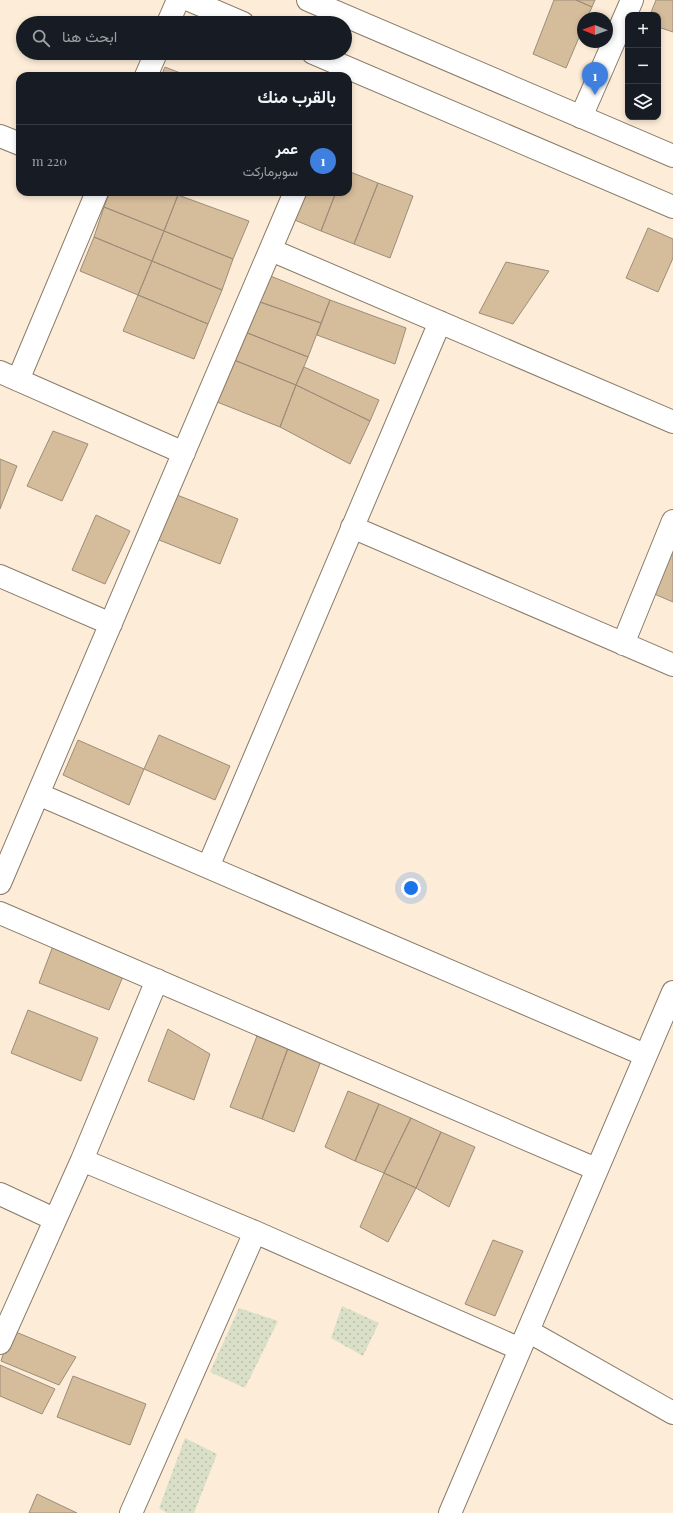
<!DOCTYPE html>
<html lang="ar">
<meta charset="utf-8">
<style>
:root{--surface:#171b24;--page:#20242c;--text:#f1f3f6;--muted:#9ea1a6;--line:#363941;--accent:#597021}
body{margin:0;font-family:"Playfair Display",Vazirmatn,serif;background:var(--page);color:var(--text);direction:rtl}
.controls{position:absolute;right:12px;top:12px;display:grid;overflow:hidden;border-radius:8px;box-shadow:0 2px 6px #0003}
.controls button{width:36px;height:36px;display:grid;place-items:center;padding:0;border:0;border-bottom:1px solid var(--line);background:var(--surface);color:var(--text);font:20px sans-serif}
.compass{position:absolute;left:577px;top:12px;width:36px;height:36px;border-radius:50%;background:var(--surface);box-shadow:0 2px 6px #0003;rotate:271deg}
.you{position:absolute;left:411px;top:888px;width:14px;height:14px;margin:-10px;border:3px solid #fff;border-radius:50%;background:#1a73e8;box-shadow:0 0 0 6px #1a73e833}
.badge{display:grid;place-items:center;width:26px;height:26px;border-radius:50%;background:var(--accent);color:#fff;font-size:13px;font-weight:700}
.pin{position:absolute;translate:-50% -33px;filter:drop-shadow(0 1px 2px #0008)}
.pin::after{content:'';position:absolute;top:21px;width:14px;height:12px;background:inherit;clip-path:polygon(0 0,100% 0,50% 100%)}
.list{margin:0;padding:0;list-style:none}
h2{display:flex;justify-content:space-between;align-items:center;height:52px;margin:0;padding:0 16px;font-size:17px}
h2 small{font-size:13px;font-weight:400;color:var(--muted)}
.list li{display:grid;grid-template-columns:26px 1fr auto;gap:12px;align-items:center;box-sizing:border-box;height:72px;padding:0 16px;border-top:1px solid var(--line)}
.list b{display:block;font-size:15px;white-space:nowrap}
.list p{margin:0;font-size:13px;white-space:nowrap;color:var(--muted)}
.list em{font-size:13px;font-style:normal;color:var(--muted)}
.icon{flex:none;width:22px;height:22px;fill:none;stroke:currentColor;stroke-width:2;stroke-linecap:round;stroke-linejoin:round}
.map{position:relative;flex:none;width:673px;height:1513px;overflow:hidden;direction:ltr}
.search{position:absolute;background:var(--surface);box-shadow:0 2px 6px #0003;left:16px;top:16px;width:336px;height:44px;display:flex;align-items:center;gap:10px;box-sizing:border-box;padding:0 14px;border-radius:22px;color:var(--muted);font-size:15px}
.panel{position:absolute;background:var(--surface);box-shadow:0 2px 6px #0003;left:16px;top:72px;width:336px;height:124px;border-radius:12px;direction:rtl}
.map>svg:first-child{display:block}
</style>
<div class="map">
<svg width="673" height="1513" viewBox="0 0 673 1513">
<defs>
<pattern id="grass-dots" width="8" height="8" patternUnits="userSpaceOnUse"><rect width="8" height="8" fill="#dadfc7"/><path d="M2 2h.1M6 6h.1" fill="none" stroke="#babea9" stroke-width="1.8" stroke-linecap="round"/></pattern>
</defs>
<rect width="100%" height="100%" fill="#fdedd8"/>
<path fill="url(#grass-dots)" d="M 342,1306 L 379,1323 L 363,1356 L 331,1338 Z
M 239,1308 L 278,1321 L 245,1388 L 210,1372 Z
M 185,1438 L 217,1454 L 194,1513 L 167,1513 L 159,1508 Z"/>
<path fill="#d5bc9b" stroke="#9c8d7a" d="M 554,0 L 576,0 L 592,7 L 587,18 L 583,18 L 583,28 L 566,68 L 533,54 Z
M 576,0 L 595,0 L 592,7 Z
M 656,0 L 673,0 L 673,32 L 658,27 L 658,15 L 650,15 Z
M 165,67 L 188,76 L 161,76 Z
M 348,171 L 378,183 L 354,244 L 321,231 L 336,192 L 348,192 Z
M 378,183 L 413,196 L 390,258 L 354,244 Z
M 110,192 L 170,192 L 178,195 L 164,231 L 104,207 Z
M 300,192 L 336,192 L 321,231 L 290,218 Z
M 178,195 L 249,221 L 233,259 L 164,231 Z
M 104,207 L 164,231 L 152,261 L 94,237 Z
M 648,228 L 673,239 L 673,258 L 658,292 L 626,278 Z
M 164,231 L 233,259 L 222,290 L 152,261 Z
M 94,237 L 152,261 L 138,295 L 80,271 Z
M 152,261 L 222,290 L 208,324 L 138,295 Z
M 506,262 L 549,271 L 513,324 L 479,313 Z
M 268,275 L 330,300 L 321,323 L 257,301 Z
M 138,295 L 208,324 L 194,359 L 123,331 Z
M 330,300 L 406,328 L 395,364 L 317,335 Z
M 257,301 L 321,323 L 308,357 L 245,332 Z
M 245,332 L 308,357 L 296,385 L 234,360 Z
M 234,360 L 296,385 L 280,427 L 217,402 Z
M 304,367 L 379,400 L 370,421 L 296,385 Z
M 296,385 L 370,421 L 350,464 L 280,427 Z
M 53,431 L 88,444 L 62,501 L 27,486 Z
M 0,459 L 17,466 L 0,509 Z
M 172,493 L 238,519 L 220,564 L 154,538 Z
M 96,515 L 130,531 L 105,584 L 72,570 Z
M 670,552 L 673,553 L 673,602 L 652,593 Z
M 159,735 L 230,766 L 215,800 L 144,769 Z
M 78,740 L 144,769 L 129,805 L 63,775 Z
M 53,946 L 124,974 L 109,1010 L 39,983 Z
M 28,1010 L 98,1038 L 81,1081 L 11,1053 Z
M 168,1029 L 210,1054 L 194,1100 L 148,1081 Z
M 257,1036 L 288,1048 L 262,1119 L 230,1107 Z
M 288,1048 L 321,1061 L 294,1132 L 262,1119 Z
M 348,1091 L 379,1104 L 355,1161 L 325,1147 Z
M 379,1104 L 411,1118 L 384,1173 L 355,1161 Z
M 411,1118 L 441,1132 L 416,1188 L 384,1173 Z
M 441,1132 L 475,1147 L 449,1207 L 416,1188 Z
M 384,1173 L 416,1188 L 388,1242 L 360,1227 Z
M 493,1240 L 523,1251 L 495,1316 L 465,1304 Z
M 11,1330 L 76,1357 L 59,1385 L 1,1361 Z
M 0,1365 L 55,1389 L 42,1414 L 0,1396 Z
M 73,1376 L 146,1404 L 130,1445 L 57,1417 Z
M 37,1494 L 77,1513 L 29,1513 Z"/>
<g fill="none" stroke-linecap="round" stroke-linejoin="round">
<g stroke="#897b68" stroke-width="24">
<path id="street" d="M 168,23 L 178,0
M 146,76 L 156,53
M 581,117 L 632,0
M 0,136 L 20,144
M 271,250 L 673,422
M 0,372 L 184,453
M 18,380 L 97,192
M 352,527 L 673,665
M 0,576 L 111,624
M 623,644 L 673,521
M 38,794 L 645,1055
M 208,867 L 440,322
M 0,883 L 295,192
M 0,913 L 596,1169
M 82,1160 L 255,1232 L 520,1349
M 0,1194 L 54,1219
M 528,1331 L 673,1413
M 0,1343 L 82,1160 L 157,980
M 131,1513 L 255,1232
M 450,1513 L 673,992"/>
</g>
<g stroke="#897b68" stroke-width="24">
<path id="secondary" d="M 189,0 L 243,23
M 308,0 L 673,156
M 313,53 L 673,207"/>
</g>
<use href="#street" stroke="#fff" stroke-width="22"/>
<use href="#secondary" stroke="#fff" stroke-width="22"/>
</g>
</svg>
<div class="controls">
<button>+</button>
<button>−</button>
<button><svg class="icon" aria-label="layers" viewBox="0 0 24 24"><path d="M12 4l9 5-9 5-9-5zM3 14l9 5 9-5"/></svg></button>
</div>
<svg class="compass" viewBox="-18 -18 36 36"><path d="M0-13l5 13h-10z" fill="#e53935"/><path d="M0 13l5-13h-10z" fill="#9ea1a6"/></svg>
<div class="you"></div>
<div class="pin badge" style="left:595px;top:95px;background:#3f7fe0">1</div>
<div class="search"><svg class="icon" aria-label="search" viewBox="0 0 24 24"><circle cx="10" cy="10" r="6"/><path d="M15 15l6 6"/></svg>ابحث هنا</div>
<section class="panel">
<h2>بالقرب منك<small></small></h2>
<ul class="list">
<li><span class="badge" style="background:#3f7fe0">1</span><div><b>عمر</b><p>سوبرماركت</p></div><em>220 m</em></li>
</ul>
</section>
</div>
